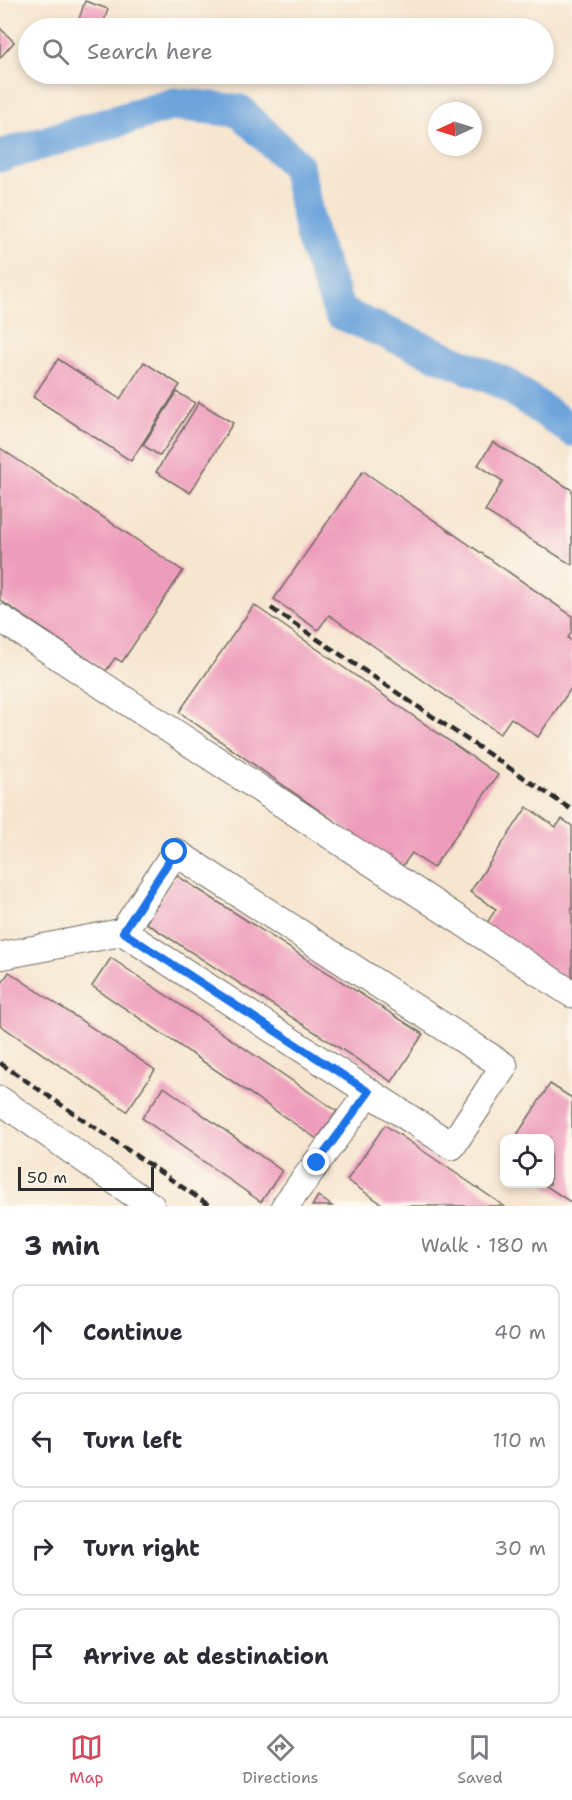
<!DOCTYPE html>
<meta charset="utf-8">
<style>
:root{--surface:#fff;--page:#f7f7f7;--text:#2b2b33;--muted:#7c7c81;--line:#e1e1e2;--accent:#d1495b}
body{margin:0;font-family:"Shantell Sans",sans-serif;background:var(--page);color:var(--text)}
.controls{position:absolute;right:18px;bottom:18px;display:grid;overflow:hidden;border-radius:12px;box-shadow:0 3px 9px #0003}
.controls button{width:54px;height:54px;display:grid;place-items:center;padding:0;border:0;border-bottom:2px solid var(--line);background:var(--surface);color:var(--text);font:30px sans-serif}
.compass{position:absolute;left:428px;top:102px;width:54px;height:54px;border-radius:50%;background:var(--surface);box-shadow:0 3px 9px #0003;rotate:266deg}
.scale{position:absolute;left:18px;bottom:15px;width:136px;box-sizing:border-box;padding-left:6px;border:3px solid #2b2b2b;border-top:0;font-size:16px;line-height:21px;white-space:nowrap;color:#2b2b2b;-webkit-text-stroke:4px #fbf7ec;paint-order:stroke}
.stop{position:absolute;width:18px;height:18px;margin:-14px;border:4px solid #1a73e8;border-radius:50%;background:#fff}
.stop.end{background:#1a73e8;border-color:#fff;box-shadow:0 2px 6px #0008}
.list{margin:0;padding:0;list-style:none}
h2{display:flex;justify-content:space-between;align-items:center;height:78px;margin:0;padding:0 24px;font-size:26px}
h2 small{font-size:20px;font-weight:400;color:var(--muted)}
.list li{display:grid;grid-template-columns:39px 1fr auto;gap:18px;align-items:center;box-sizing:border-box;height:96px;margin:0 12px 12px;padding:0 12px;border:2px solid var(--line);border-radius:12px}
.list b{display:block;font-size:22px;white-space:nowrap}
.list em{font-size:20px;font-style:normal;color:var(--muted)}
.icon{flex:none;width:33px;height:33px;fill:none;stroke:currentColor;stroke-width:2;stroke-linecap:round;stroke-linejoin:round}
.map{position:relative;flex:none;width:572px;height:1206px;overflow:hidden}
.search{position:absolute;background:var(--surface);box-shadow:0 3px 9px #0003;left:18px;right:18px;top:18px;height:66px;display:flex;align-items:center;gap:15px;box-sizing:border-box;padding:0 21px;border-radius:33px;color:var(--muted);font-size:22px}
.sheet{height:510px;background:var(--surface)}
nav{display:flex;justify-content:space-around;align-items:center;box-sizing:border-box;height:84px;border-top:2px solid var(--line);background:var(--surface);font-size:16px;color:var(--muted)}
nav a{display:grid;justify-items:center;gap:3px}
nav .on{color:var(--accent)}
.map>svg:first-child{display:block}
</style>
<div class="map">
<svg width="572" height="1206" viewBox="0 0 572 1206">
<rect width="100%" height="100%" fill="#fbf7ec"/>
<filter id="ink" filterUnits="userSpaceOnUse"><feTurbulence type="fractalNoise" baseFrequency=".0167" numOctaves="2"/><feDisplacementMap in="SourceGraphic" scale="12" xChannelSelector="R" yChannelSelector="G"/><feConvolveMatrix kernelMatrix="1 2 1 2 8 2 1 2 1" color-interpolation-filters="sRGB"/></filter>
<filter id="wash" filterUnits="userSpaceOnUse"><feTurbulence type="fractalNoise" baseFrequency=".008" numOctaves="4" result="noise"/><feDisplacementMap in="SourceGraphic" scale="24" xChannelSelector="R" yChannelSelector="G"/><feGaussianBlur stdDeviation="1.35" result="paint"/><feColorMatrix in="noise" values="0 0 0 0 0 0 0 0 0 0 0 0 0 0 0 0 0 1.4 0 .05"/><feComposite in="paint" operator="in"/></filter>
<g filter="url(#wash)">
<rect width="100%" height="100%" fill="#f6e5cf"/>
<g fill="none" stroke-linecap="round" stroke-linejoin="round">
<path stroke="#6da4db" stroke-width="33" d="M 0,156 L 174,104 L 240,111 L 297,166 L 312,237 L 340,313 L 504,383 L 572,430"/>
</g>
<g id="blocks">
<path fill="#ee9cbb" d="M 85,1 L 108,9 L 102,28 L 77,25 Z
M 0,28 L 14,42 L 0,58 Z
M 58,359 L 120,399 L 144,362 L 180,385 L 131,461 L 33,397 Z
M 177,392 L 195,403 L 160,456 L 143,445 Z
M 199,402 L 233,423 L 190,493 L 156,472 Z
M 493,442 L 572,490 L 572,565 L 485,511 L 503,481 L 478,465 Z
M 0,448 L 183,571 L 122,662 L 115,658 L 106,671 L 0,600 Z
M 363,471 L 572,616 L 572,631 L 568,638 L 572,641 L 572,687 L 538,737 L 511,718 L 500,734 L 329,615 L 318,630 L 274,599 Z
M 254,605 L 498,775 L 433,868 L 412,853 L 401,868 L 179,712 Z
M 527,807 L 556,827 L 562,819 L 572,826 L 572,985 L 485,926 L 496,909 L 470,892 Z
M 176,875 L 423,1034 L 392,1082 L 146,923 Z
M 111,958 L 337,1111 L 317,1139 L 92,986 Z
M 9,972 L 155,1070 L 127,1111 L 0,1025 L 0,986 Z
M 550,1084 L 572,1098 L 572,1203 L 543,1184 L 550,1184 L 550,1138 L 515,1138 Z
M 164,1087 L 282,1171 L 261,1202 L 142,1118 Z
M 385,1125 L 504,1206 L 385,1206 L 347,1180 Z
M 318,1196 L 332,1206 L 312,1206 Z"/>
</g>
</g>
<g filter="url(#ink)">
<use href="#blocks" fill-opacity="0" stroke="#726c64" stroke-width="1.5"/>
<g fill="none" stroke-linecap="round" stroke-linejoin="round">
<g stroke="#726c64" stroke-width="29">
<path id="minor" d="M 0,618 L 572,994
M 175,852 L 504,1066 L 452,1146 L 123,932 Z
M 0,956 L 123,932
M 0,1100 L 151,1206
M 285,1206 L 369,1092"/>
</g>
<use href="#minor" stroke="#fff" stroke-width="27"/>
<path stroke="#2b2b2b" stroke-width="4.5" stroke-dasharray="9 4.5" stroke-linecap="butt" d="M 271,608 L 572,810
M 0,1063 L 210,1206"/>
</g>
</g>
<g fill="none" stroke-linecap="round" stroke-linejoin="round" filter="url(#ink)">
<path stroke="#1a73e8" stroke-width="8" d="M 175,852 L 123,932 L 369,1092 L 317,1163"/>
</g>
</svg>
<div class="controls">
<button><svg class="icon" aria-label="locate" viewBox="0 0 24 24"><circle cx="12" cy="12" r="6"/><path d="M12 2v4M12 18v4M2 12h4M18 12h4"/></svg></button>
</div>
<svg class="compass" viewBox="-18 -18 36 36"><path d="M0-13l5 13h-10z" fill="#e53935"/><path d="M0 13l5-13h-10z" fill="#7c7c81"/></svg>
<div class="scale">50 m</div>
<div class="stop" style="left:175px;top:852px"></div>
<div class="stop end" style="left:317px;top:1163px"></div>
<div class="search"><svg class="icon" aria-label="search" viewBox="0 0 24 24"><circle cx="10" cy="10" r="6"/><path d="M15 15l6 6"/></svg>Search here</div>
</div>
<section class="sheet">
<h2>3 min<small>Walk · 180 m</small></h2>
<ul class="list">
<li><svg class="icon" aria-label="ahead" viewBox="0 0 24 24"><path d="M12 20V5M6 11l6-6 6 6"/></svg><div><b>Continue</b></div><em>40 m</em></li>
<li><svg class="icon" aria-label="left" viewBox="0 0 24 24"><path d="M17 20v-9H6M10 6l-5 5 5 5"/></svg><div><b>Turn left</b></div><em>110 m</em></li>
<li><svg class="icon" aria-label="right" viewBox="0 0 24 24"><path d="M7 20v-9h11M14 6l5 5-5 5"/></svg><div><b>Turn right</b></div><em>30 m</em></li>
<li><svg class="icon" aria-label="arrive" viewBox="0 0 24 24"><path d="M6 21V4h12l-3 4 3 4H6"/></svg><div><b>Arrive at destination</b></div></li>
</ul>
</section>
<nav>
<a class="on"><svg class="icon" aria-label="map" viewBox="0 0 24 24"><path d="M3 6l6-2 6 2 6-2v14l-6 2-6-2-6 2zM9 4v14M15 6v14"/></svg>Map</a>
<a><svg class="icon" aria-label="directions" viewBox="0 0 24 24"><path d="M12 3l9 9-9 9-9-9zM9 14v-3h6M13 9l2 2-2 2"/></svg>Directions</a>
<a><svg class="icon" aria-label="saved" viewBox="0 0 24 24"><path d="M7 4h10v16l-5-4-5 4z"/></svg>Saved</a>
</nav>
